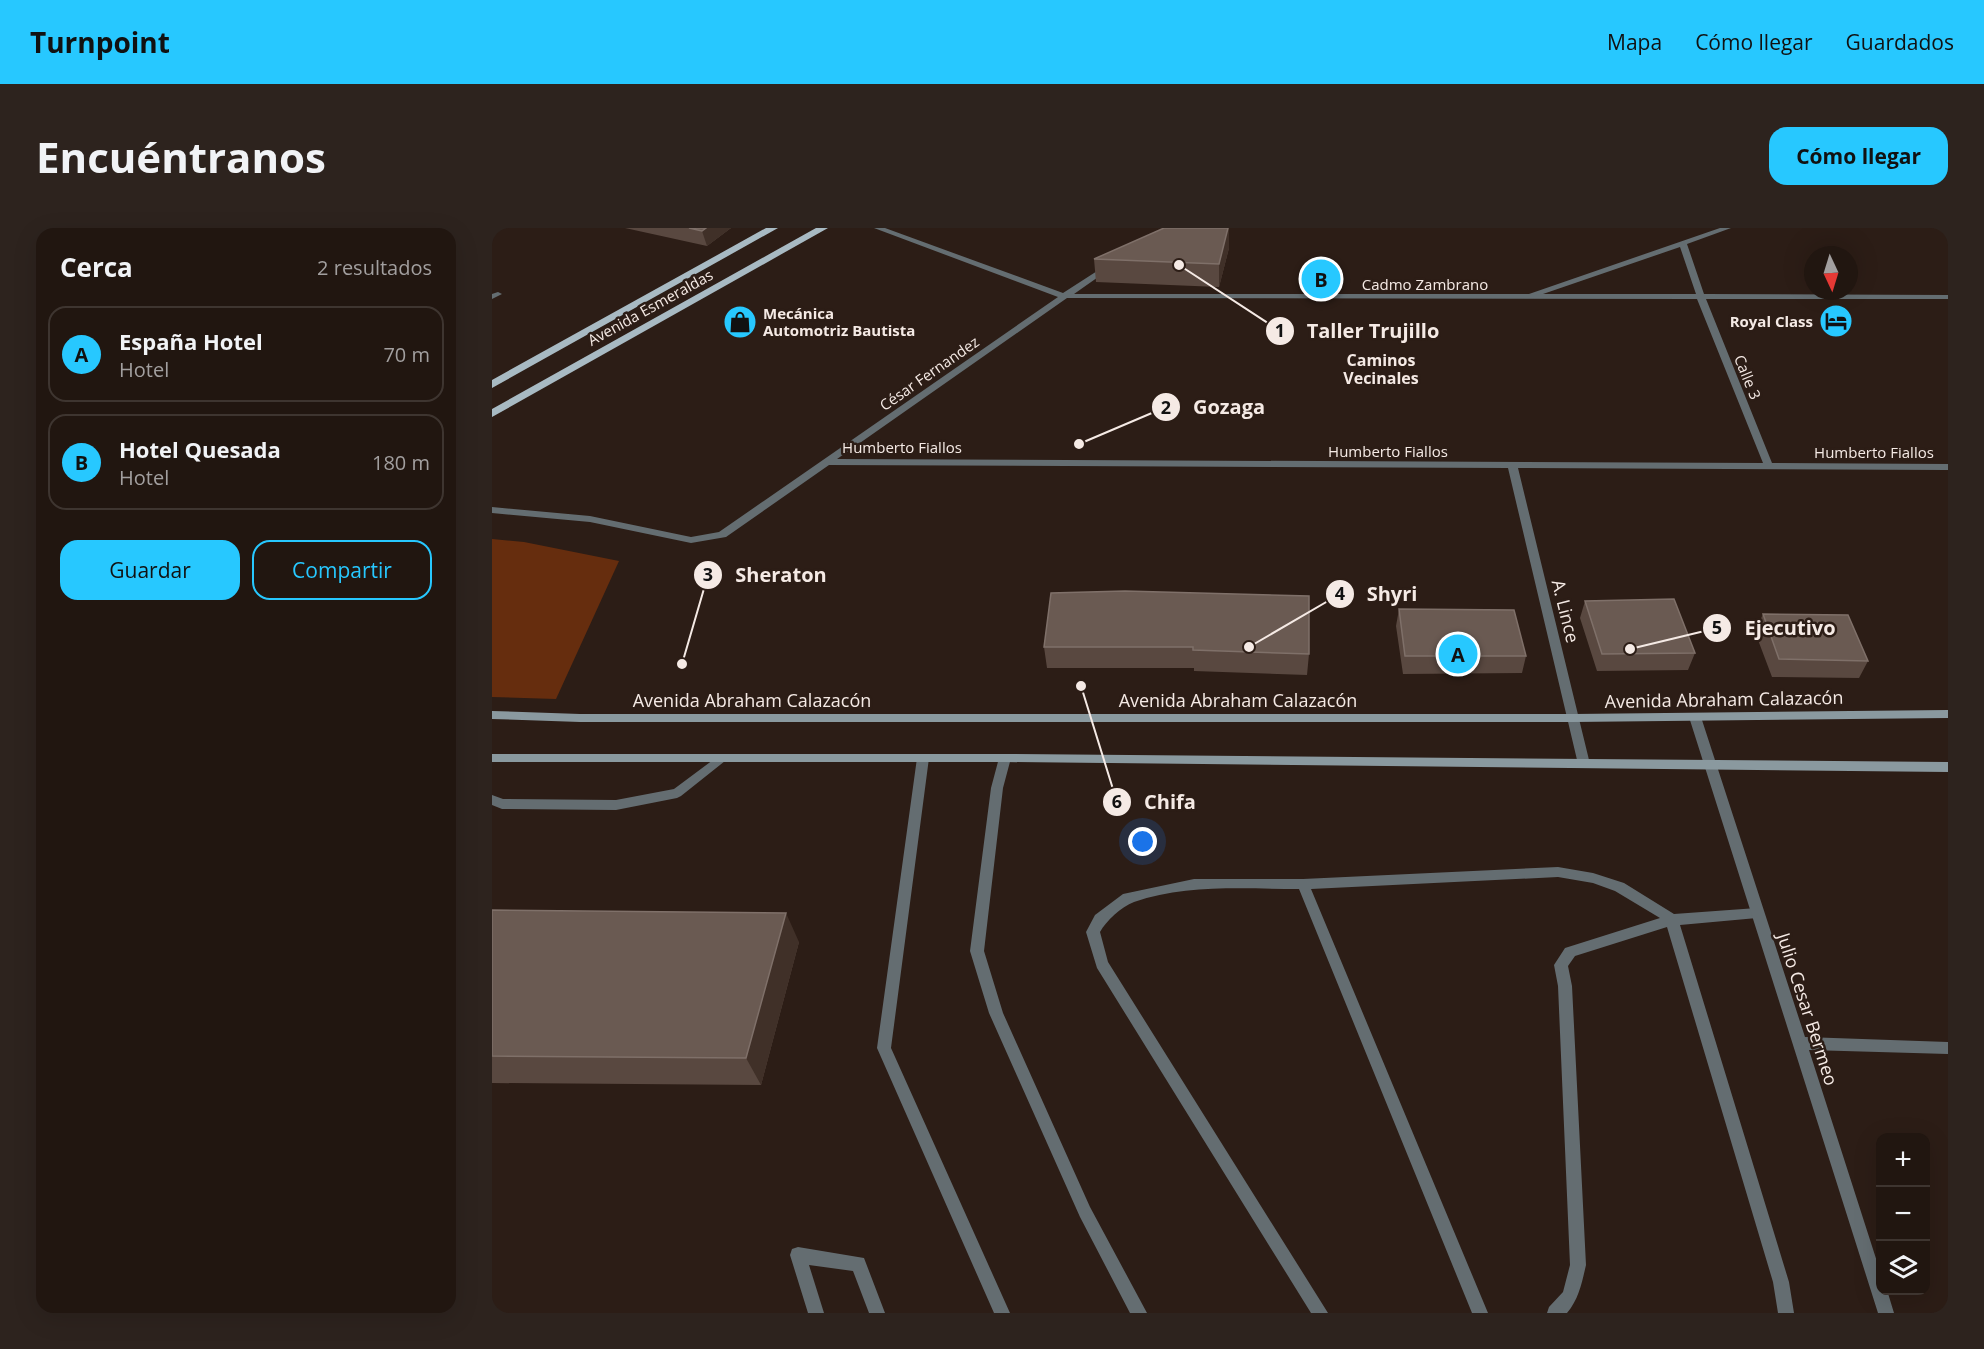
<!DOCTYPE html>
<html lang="es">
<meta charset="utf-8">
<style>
:root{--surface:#211610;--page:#2d231e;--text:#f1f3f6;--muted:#a29f9f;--line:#3e3530;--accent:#27c8ff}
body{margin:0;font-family:"Open Sans",sans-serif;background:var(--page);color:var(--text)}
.controls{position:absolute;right:18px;bottom:18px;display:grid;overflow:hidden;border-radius:12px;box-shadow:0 6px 24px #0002}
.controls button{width:54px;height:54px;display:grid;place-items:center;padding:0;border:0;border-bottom:2px solid var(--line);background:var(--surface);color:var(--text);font:30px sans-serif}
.compass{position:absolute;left:1312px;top:18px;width:54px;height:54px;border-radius:50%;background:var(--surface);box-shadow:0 6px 24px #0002;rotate:176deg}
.you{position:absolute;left:651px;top:614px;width:21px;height:21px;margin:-15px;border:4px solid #fff;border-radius:50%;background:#1a73e8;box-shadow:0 0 0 9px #1a73e833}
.badge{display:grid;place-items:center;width:39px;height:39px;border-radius:50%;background:var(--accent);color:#111;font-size:20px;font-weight:700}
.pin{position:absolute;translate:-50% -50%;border:3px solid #fff;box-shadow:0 2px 6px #0006}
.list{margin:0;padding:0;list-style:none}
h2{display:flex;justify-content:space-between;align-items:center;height:78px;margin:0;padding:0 24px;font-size:26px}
h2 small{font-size:20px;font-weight:400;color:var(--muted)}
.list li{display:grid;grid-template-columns:39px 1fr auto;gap:18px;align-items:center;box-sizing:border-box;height:96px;margin:0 12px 12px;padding:0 12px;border:2px solid var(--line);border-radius:18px}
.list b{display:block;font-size:22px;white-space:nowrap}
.list p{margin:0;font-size:20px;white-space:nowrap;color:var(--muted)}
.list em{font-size:20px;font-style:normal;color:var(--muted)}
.actions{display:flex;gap:12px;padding:18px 24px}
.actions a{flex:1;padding:14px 0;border:2px solid var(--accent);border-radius:18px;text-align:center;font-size:21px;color:var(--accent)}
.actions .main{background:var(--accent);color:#111}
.icon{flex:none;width:33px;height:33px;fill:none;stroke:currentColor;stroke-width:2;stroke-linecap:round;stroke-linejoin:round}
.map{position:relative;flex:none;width:1456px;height:1085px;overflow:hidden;border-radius:18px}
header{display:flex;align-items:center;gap:36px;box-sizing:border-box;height:84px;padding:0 30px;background:var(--accent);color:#111}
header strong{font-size:28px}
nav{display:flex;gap:33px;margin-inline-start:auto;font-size:21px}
.intro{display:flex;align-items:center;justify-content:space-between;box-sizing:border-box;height:144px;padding:0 36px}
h1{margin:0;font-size:42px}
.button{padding:15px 27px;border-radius:18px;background:var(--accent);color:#111;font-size:21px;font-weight:700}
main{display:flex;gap:36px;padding:0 36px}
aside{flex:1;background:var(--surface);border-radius:18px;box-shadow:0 6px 24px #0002}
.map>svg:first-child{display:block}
</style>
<header>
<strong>Turnpoint</strong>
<nav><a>Mapa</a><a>Cómo llegar</a><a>Guardados</a></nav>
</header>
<div class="intro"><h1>Encuéntranos</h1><a class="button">Cómo llegar</a></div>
<main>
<aside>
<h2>Cerca<small>2 resultados</small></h2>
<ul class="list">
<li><span class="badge">A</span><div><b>España Hotel</b><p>Hotel</p></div><em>70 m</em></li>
<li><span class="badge">B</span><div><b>Hotel Quesada</b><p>Hotel</p></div><em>180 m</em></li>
</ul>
<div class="actions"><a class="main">Guardar</a><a>Compartir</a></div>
</aside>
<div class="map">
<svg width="1456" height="1085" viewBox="0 0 1456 1085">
<rect width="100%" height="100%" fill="#2c1d16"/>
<path fill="#662d0e" d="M 0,311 L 32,314 L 127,333 L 64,471 L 0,469 Z"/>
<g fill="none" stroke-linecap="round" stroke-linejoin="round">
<path fill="#646d71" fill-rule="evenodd" d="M 6,64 L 10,66 L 0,71 L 0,66 Z
M 229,526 L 233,527 L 235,530 L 233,533 L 189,568 L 185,570 L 124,582 L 10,581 L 0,577 L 0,567 L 11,571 L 124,572 L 182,561 Z
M 431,526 L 437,530 L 399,820 L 518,1085 L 502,1085 L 385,820 L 425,530 Z
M 513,526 L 519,530 L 511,560 L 492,723 L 511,785 L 598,979 L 655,1085 L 638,1085 L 588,989 L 497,785 L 478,723 L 499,560 L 507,530 Z
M 1066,639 L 1101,645 L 1132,655 L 1182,686 L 1265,680 L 1270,681 L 1272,685 L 1270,689 L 1265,690 L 1188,697 L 1297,1054 L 1302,1085 L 1286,1085 L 1281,1054 L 1175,699 L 1083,728 L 1076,738 L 1080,758 L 1094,1037 C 1090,1054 1087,1071 1075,1085 L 1055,1085 L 1057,1079 L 1071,1064 L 1078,1037 L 1066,758 L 1062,737 L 1073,720 L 1168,690 L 1123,663 L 1101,655 L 1066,649 L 819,661 L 996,1085 L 980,1085 L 807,661 C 752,661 694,656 642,674 C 629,679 614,693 608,704 L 616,734 L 836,1085 L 819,1085 L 605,740 L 594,704 L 603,687 L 631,666 L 702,651 L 811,651 Z
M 306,1019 L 372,1030 L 393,1085 L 377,1085 L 361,1043 L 317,1037 L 332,1085 L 316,1085 L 298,1027 L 300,1021 Z"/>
<path fill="#646d71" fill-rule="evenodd" d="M 382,0 L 393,0 L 571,65 L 616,36 L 619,36 L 619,40 L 582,66 L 1037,66 L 1228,0 L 1239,0 L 1195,16 L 1212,66 L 1456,67 L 1456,71 L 1214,71 L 1280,235 L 1456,236 L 1456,242 L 1026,240 L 1098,536 L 1092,540 L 1086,536 L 1016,240 L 337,237 L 234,309 L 199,315 L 98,294 L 0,285 L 0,279 L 98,288 L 199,309 L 227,304 L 566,69 ZM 1188,19 L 1204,66 L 1051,66 ZM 575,70 L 1205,71 L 1271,235 L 345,231 Z
M 1203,485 L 1209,489 L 1313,809 L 1456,814 L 1456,826 L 1317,822 L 1388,1043 L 1388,1062 L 1395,1062 L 1402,1085 L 1386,1085 L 1197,489 Z"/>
<path fill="#8a999f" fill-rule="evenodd" d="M 1456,482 L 1456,490 L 1082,494 L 88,494 L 0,491 L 0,483 L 88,486 L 1082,486 Z
M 0,526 L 513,526 L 1456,534 L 1456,544 L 513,534 L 0,534 Z"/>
<path fill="#a8bac3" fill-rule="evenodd" d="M 274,0 L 286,0 L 0,160 L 0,152 Z
M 324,0 L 336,0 L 0,189 L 0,181 Z"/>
</g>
<path fill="#594840" d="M 133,0 L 239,0 L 215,18 Z
M 672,0 L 737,0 L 737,20 L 727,59 L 604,54 L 602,31 Z
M 559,365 L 817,426 L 815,447 L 702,443 L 702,440 L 555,440 L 552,419 Z
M 1093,373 L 1203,425 L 1196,442 L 1105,443 L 1088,390 Z
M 907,381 L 1034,428 L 1030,445 L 911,446 L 904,398 Z
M 1271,386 L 1376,433 L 1367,450 L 1280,449 L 1263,404 Z
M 0,682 L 307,714 L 269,857 L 0,855 Z"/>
<path fill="#403028" d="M 214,0 L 239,0 L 215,18 L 210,3 Z
M 736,0 L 737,0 L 737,20 L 727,59 L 727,36 Z
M 294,685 L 307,714 L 269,857 L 254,830 Z"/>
<path fill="#6a5a52" stroke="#7f7069" stroke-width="1.5" d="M 197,0 L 214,0 L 210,3 Z
M 672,0 L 736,0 L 727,36 L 602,31 Z
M 633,363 L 817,368 L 817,426 L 701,422 L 701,419 L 552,419 L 559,365 Z
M 1182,371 L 1203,425 L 1110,426 L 1093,373 Z
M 907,381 L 1022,382 L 1034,428 L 913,428 Z
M 1271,386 L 1356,387 L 1376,433 L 1287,431 Z
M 0,682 L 294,685 L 254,830 L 0,828 Z"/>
<defs>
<g id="hotel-disc" transform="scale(1.725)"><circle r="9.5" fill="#27c8ff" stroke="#2c1d16"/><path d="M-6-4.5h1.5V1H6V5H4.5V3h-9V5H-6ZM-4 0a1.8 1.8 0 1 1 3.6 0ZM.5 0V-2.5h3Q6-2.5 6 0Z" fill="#111"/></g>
<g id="shop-disc" transform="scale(1.725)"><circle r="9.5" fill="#27c8ff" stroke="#2c1d16"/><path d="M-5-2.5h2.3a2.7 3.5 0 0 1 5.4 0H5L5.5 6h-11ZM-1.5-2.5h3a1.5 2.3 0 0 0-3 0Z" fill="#111"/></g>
</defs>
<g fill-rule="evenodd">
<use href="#hotel-disc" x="1344" y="93"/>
<use href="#shop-disc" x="248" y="94"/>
</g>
<g text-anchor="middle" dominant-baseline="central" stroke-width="5" stroke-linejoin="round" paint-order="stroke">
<g font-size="15" fill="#f5eae5" stroke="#2c1d16">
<text x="933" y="56">Cadmo Zambrano</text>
<text transform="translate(158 79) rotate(-29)">Avenida Esmeraldas</text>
<text transform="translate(437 145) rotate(-35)">César Fernandez</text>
<text transform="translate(1256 149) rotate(68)">Calle 3</text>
<text x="410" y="219">Humberto Fiallos</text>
<text x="896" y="223">Humberto Fiallos</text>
<text x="1382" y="224">Humberto Fiallos</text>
</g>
<g font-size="15" font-weight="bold" fill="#f5eae5" stroke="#2c1d16" text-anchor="start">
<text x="271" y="85">Mecánica<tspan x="271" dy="17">Automotriz Bautista</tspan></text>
<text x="1321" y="93" text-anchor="end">Royal Class</text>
</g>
<g font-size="16" font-weight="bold" fill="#f5eae5" stroke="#2c1d16">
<text x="889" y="132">Caminos<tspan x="889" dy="18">Vecinales</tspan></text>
</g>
<g font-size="18" fill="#f5eae5" stroke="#2c1d16">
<text transform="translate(1074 383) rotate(76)">A. Lince</text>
<text transform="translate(1232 471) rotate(-1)">Avenida Abraham Calazacón</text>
<text x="260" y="472">Avenida Abraham Calazacón</text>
<text x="746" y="472">Avenida Abraham Calazacón</text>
<text transform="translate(1316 781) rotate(72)">Julio Cesar Bermeo</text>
</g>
</g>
<path fill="none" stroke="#f5eae5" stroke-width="2" d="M687 37L788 103M587 216L674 179M190 436L216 347M757 419L848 366M1138 421L1225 400M589 458L625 574"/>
<g fill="#f5eae5" stroke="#2c1d16" stroke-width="2">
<circle cx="687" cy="37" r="6"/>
<circle cx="587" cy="216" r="6"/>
<circle cx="190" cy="436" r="6"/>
<circle cx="757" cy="419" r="6"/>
<circle cx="1138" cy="421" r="6"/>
<circle cx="589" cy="458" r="6"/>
<circle cx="788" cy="103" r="15"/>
<circle cx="674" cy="179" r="15"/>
<circle cx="216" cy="347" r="15"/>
<circle cx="848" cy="366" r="15"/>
<circle cx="1225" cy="400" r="15"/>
<circle cx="625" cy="574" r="15"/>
</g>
<g font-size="18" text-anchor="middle" font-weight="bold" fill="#111">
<text x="788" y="109">1</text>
<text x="674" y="186">2</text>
<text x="216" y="353">3</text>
<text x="848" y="372">4</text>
<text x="1225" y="406">5</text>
<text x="625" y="580">6</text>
</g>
<g font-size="20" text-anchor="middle" font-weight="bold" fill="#f5eae5" stroke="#2c1d16" stroke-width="5" stroke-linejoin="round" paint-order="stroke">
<text x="881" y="110">Taller Trujillo</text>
<text x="737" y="186">Gozaga</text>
<text x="289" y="354">Sheraton</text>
<text x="900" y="373">Shyri</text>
<text x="1298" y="407">Ejecutivo</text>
<text x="678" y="581">Chifa</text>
</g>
</svg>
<div class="controls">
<button>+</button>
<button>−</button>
<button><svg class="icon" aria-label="layers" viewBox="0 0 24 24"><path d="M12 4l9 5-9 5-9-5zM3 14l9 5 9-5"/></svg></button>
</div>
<svg class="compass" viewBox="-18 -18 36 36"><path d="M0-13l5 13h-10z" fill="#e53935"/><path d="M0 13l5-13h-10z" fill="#a29f9f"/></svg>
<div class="you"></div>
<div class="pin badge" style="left:966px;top:426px">A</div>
<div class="pin badge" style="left:829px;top:51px">B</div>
</div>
</main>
